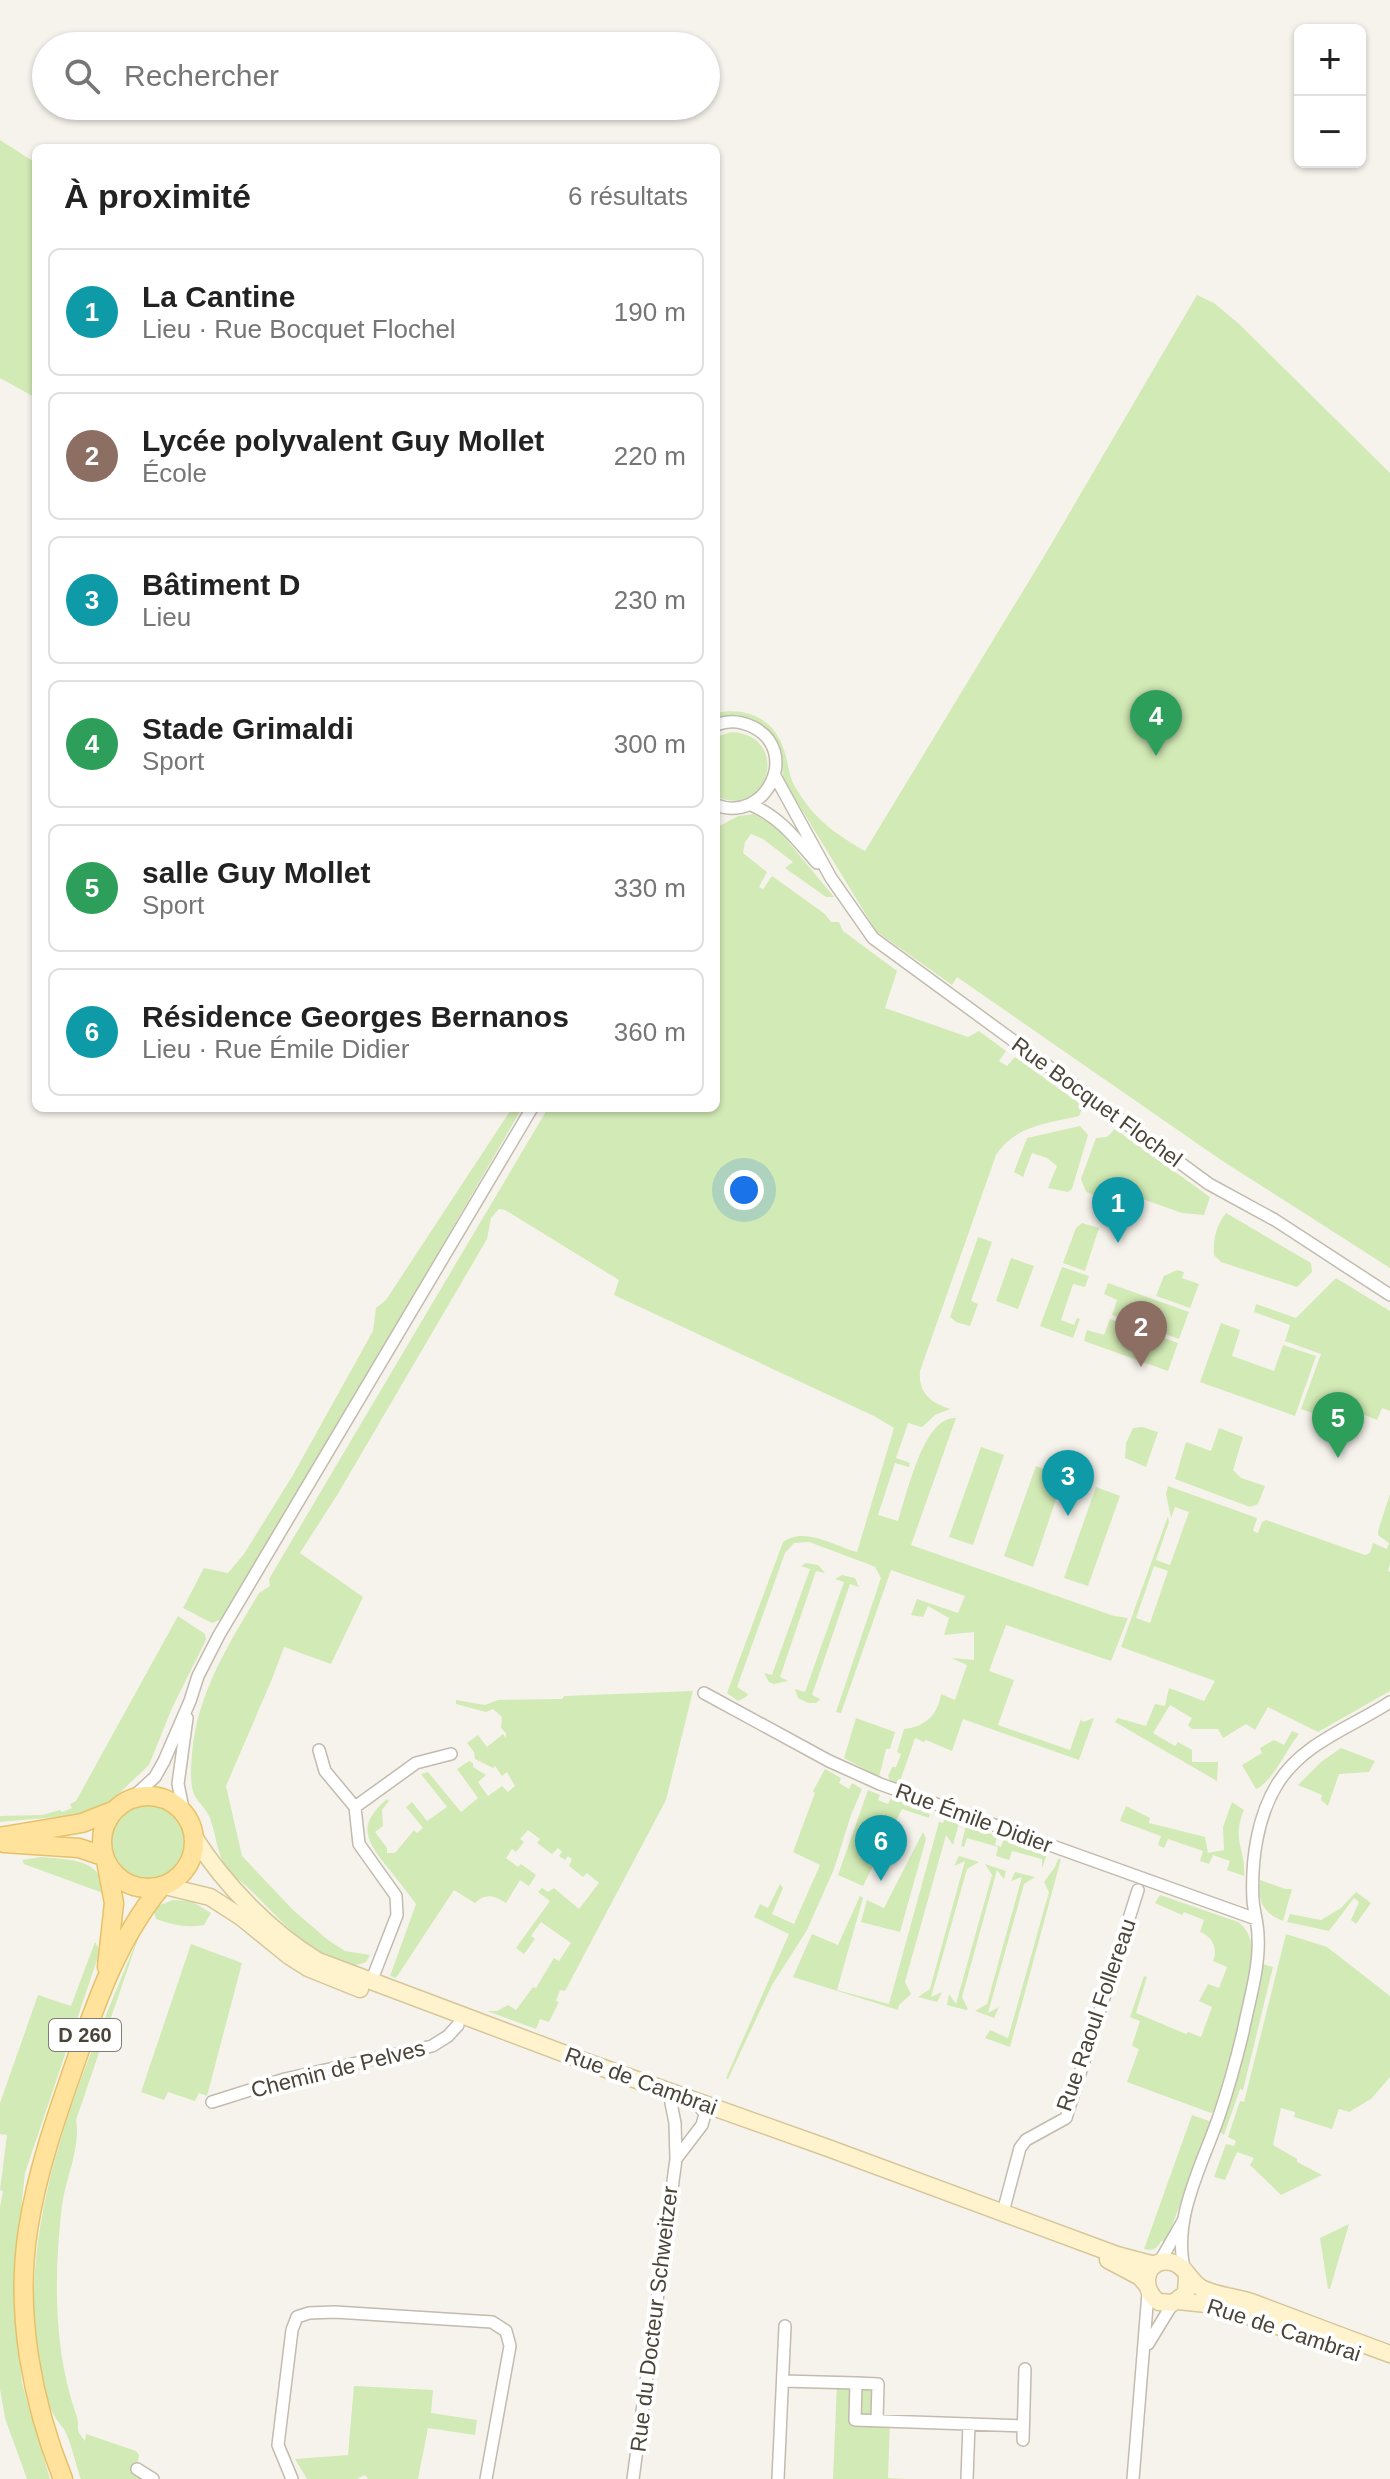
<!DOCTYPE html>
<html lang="fr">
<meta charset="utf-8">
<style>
:root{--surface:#fff;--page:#f6f6f6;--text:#222;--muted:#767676;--line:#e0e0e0;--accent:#fc3f1d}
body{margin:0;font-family:Arial,sans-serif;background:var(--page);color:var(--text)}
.controls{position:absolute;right:24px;top:24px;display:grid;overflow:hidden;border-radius:12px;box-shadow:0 2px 6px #0004}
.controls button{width:72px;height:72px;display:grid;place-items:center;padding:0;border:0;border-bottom:2px solid var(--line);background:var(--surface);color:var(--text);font:40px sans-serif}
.you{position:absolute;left:744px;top:1190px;width:28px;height:28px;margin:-20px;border:6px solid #fff;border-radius:50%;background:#1a73e8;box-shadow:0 0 0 12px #1a73e833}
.badge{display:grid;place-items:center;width:52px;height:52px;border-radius:50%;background:var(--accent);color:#fff;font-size:26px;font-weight:700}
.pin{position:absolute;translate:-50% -66px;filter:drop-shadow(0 2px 4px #0008)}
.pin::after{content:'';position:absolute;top:42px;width:28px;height:24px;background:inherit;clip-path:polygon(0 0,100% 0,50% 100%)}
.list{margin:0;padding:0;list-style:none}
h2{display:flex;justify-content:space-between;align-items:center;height:104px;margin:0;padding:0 32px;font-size:34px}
h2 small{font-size:26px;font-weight:400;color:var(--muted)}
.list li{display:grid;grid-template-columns:52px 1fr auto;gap:24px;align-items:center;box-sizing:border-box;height:128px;margin:0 16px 16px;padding:0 16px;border:2px solid var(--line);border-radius:12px}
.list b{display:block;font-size:30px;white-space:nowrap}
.list p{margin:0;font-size:26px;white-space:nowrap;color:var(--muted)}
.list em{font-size:26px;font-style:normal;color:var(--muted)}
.icon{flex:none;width:44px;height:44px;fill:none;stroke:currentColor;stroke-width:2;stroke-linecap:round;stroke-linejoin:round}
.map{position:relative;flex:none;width:1390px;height:2479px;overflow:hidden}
.search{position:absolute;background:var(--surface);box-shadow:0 2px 6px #0004;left:32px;top:32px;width:688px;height:88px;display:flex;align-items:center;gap:20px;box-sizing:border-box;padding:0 28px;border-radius:44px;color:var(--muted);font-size:30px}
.panel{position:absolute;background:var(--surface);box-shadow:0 2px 6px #0004;left:32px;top:144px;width:688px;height:968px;border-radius:12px}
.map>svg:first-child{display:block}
</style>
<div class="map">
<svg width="1390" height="2479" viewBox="0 0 1390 2479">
<rect width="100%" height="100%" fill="#f6f3ec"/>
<path fill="#d2eab5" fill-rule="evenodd" d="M 0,140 L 36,163 L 36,398 L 0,378 Z
M 1197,295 L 1214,303 L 1239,324 L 1390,473 L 1390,1268 L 1221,1160 L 957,977 L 952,985 L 876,931 L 783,779 C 782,739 761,705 716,720 L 716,713 C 746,706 775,719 784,750 C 789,764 788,777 797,790 C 814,819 837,835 865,851 L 1046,553 Z
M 731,732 C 793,735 768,822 716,796 L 716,737 Z
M 754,814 L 777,828 L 834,897 L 826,897 L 785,868 L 793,862 L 763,839 L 751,834 L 745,842 L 743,853 L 767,872 L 759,887 L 763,889 L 772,876 L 825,914 L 831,922 L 839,922 L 843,931 L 897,971 L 885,1008 L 968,1037 L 979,1031 L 1006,1051 L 999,1061 L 1007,1066 L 1015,1057 L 1083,1106 L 1079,1116 C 1046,1124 1016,1125 996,1155 L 920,1371 C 918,1393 931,1403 950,1409 L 935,1415 L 922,1427 L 908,1423 L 896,1458 L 910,1463 L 909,1467 L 895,1463 L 878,1515 L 898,1521 C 907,1495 923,1416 956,1418 L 911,1545 L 1114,1616 L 1128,1618 L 1111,1661 L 1006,1625 L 989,1671 L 1014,1680 L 998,1725 L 1070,1750 L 1081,1719 L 1083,1722 L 1094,1718 L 1079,1760 L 963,1719 L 952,1751 L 926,1740 L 924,1742 L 915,1738 L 899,1784 L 890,1781 L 888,1776 L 892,1767 L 896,1767 L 901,1754 L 897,1752 L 904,1729 C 925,1727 938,1715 941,1694 L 955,1700 L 967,1665 L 951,1658 L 974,1660 L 974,1632 L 944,1635 L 949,1618 L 928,1606 L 923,1617 L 911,1615 L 917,1599 L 958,1613 L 965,1596 L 891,1570 L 841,1713 L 836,1712 L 881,1578 L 875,1567 L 868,1564 L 809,1542 L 794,1543 L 785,1553 L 737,1687 L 748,1694 L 746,1697 L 738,1701 L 727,1693 L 783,1542 C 805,1526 834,1546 857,1552 L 894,1428 L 874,1416 L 614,1295 L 619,1280 L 505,1210 L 499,1209 L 491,1218 L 487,1239 L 339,1492 L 300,1553 L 363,1597 L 331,1664 L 284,1647 L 272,1679 L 226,1786 L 242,1856 L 293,1910 L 328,1940 L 345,1951 L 370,1955 L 366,1962 C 327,1980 270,1907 244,1884 C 240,1880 233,1877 230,1873 C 216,1855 217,1835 209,1816 C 205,1807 195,1800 193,1791 C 190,1780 191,1765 192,1754 C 197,1693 229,1644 259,1593 L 270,1586 L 269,1579 L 548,1108 L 716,1108 L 716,828 L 738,816 Z
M 512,1108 L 522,1108 L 384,1346 L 222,1619 L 212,1623 L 183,1608 L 204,1568 L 228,1573 L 244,1554 L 293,1475 L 373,1331 L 376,1308 L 386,1300 Z
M 1080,1126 L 1088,1135 L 1072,1189 L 1068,1192 L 1048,1188 L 1057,1166 L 1047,1158 L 1032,1153 L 1023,1177 L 1014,1172 L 1027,1138 Z
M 1115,1129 L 1210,1197 L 1204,1215 L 1182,1213 L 1120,1191 L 1115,1203 L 1086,1192 L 1081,1179 L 1096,1138 L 1107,1137 Z
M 1226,1213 L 1311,1263 L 1312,1272 L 1297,1287 L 1221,1262 L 1214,1255 C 1213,1239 1216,1226 1226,1213 Z
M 1082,1223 L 1099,1228 L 1085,1271 L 1063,1263 L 1076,1228 Z
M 978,1237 L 992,1242 L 971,1301 L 978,1304 L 970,1326 L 956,1322 L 950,1317 Z
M 1011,1258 L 1034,1266 L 1018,1309 L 996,1301 Z
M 1062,1267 L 1089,1276 L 1085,1287 L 1073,1284 L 1061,1320 L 1074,1325 L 1077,1318 L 1080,1319 L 1073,1338 L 1040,1326 Z
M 1177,1270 L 1184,1272 L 1182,1278 L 1199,1284 L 1190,1308 L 1156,1296 L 1164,1276 Z
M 1336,1278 L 1390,1311 L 1390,1411 L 1382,1408 L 1377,1420 L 1340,1405 L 1336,1413 L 1327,1410 L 1324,1417 L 1301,1409 L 1321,1354 L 1285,1341 L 1290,1325 L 1254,1312 L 1256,1304 L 1296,1318 Z
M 1108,1283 L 1189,1312 L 1179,1339 L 1112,1315 L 1117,1300 L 1104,1294 Z
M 1110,1319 L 1178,1343 L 1168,1371 L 1084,1341 L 1087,1330 L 1104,1335 Z
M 1221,1323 L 1240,1330 L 1232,1356 L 1274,1371 L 1283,1345 L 1316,1356 L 1295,1416 L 1200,1382 Z
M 1142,1427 L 1158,1432 L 1146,1467 L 1125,1458 L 1126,1443 L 1133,1428 Z
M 1219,1428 L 1243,1437 L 1233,1470 L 1241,1478 L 1265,1486 L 1258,1504 L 1250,1507 L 1175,1479 L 1186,1442 L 1211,1451 Z
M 981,1447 L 1004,1455 L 973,1545 L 949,1537 Z
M 1036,1466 L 1064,1476 L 1033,1567 L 1004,1556 Z
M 1168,1486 L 1257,1518 L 1253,1531 L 1258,1533 L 1262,1522 L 1266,1520 L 1365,1555 L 1370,1553 L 1373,1543 L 1387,1549 L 1389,1543 L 1378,1535 L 1378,1531 L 1390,1494 L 1390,1564 L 1388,1571 L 1390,1572 L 1390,1691 L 1318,1732 L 1268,1707 L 1255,1730 L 1246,1724 L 1223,1738 L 1218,1729 L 1192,1729 L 1188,1725 L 1192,1718 L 1170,1705 L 1153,1733 L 1175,1746 L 1178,1742 L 1192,1750 L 1192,1762 L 1218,1762 L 1217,1781 L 1115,1722 L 1118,1718 L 1146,1726 L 1155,1704 L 1165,1706 L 1169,1688 L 1204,1701 L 1215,1681 L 1121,1647 L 1168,1516 L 1169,1522 L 1156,1560 L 1170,1565 L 1189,1512 L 1175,1507 L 1171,1518 L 1166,1494 ZM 1154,1566 L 1168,1571 L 1150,1623 L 1136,1618 Z
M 1096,1487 L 1120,1496 L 1088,1586 L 1064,1578 Z
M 806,1563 L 818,1565 L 825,1573 L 816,1571 L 780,1677 L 788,1681 L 774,1684 L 769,1682 L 764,1673 L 772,1675 L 810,1569 L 801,1566 Z
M 842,1575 L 855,1578 L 859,1587 L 850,1584 L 812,1695 L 820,1699 L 816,1703 L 808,1703 L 798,1698 L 795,1689 L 805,1692 L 844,1582 L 835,1579 Z
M 178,1616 L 205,1634 L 206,1640 L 172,1708 L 149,1765 L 112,1800 L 78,1815 L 0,1822 L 0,1816 L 42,1815 L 60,1810 L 62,1812 L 72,1808 L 70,1804 L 76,1801 Z
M 693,1691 L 666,1800 L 565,1991 L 560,1990 L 556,2001 L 559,2002 L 549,2022 L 540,2019 L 536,2029 L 487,2011 L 497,2011 L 508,2005 L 516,2010 L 533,1987 L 536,1988 L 554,1958 L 559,1961 L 571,1943 L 541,1922 L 531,1936 L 535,1939 L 524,1954 L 516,1948 L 550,1901 L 538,1892 L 542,1888 L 548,1892 L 554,1888 L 579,1909 L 599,1883 L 587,1873 L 583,1877 L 569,1866 L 572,1859 L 568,1856 L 565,1860 L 559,1856 L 562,1852 L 558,1848 L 552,1854 L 537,1843 L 540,1839 L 528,1830 L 520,1839 L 524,1842 L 516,1852 L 512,1849 L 506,1858 L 518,1867 L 521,1864 L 536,1875 L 529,1886 L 520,1880 L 506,1903 C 494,1895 485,1893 475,1903 L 454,1890 L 396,1978 L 390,1976 L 416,1904 C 406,1890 395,1877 384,1863 C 364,1837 359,1823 387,1799 L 389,1801 L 382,1810 L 383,1826 L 375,1832 L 387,1848 L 387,1853 L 395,1853 L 414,1830 L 417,1833 L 423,1828 L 406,1807 L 412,1802 L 427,1821 L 447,1807 L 421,1774 L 428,1772 L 461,1812 L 478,1798 L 457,1769 L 469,1761 L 473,1763 L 473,1767 L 486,1775 L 478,1782 L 488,1796 L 502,1786 L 508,1792 L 515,1786 L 507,1772 L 502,1776 L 495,1766 L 493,1768 L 475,1759 L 474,1752 L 467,1743 L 478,1735 L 487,1747 L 503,1734 L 506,1738 L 506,1733 L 501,1728 L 502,1717 L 493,1709 L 486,1712 L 456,1704 L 456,1700 L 485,1705 L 498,1700 L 562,1699 L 564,1696 Z
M 856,1718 L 895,1732 L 890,1749 L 886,1749 L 879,1777 L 844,1758 Z
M 1292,1731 L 1299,1734 C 1287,1748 1273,1782 1256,1789 L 1242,1765 L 1262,1753 L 1260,1748 L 1274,1740 L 1284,1745 Z
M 1341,1748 L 1375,1761 L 1369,1772 L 1339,1774 L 1328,1806 L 1321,1800 L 1322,1795 L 1298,1785 L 1321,1762 Z
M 825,1769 L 841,1778 L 839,1783 L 849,1789 L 852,1783 L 862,1789 L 851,1815 L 834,1869 L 807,1930 L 772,1985 L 728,2079 L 726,2078 L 789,1934 L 754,1917 L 760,1904 L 768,1908 L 780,1884 L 783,1888 L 772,1914 L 794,1924 L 820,1865 L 793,1852 L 815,1793 L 813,1791 Z
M 868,1790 L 880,1795 L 878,1800 L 888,1804 L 891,1798 L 930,1812 L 929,1818 L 902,1809 L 863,1886 L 838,1875 Z
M 1232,1802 L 1244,1810 C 1231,1841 1246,1849 1244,1876 L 1227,1870 L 1230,1861 L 1213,1855 L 1209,1864 L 1200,1861 L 1203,1851 L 1168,1839 L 1164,1848 L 1158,1845 L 1161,1836 L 1120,1821 L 1126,1806 L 1150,1818 L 1149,1823 L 1205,1837 L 1208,1853 L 1224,1850 L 1223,1827 Z
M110 1844a39 39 0 1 1 78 0a39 39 0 1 1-78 0Z
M 945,1818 L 959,1823 L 953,1845 L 946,1835 L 905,1982 L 911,1994 L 899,2005 L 898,2010 L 793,1977 L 812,1934 L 838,1945 L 860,1896 L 863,1898 L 837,1990 L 889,2004 L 939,1822 L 943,1823 Z
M 966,1825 L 997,1836 L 995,1845 L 1001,1847 L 1004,1839 L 1047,1854 L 1042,1868 L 1042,1859 L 1012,1851 L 1009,1860 L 996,1856 L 998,1847 L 967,1838 L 964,1847 L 961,1846 Z
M 923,1832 L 926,1839 L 900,1932 L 861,1922 L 867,1900 L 884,1908 Z
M 959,1856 L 979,1862 L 967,1869 L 931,1997 L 942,1992 L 937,2002 L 918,1997 L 930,1989 L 965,1861 L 954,1866 Z
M 41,1857 C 66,1860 104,1857 103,1893 L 24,1864 L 22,1860 Z
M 1058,1859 L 1061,1859 L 1010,2047 L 985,2038 L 990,2030 L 1008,2038 L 1049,1892 L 1044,1882 L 1055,1867 Z
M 985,1864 L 1006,1871 L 1004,1879 L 997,1870 L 962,1997 L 968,2009 L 966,2010 L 947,2005 L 949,1994 L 956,2004 L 992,1875 Z
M 1015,1872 L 1035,1877 L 1024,1884 L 988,2013 L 999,2007 L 994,2018 L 975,2011 L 987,2004 L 1022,1877 L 1011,1881 Z
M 1260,1880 L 1285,1889 L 1292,1889 L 1283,1921 C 1262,1912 1258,1902 1260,1880 Z
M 1356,1892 L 1371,1903 L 1356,1924 L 1351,1920 L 1359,1902 L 1354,1898 L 1329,1931 L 1287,1922 L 1290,1914 L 1321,1920 L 1341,1908 Z
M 1160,1895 L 1238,1922 C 1246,1927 1252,1939 1252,1949 C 1253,1965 1247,1982 1244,1998 C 1236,2037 1227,2075 1213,2112 L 1211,2113 L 1127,2082 L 1139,2049 L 1132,2046 L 1140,2021 L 1130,2017 L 1144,1976 L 1147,1977 L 1136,2013 L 1186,2034 L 1188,2032 L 1201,2037 L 1212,2007 L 1199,2001 L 1208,1984 L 1219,1988 L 1227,1967 L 1213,1961 C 1218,1949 1213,1937 1200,1932 L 1204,1920 L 1184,1912 L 1182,1915 L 1155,1903 Z
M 173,1900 L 191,1901 L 211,1913 L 204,1925 C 186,1928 173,1925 156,1919 L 153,1908 Z
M 141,1930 L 76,2120 C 81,2147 66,2177 62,2205 C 54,2273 53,2349 76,2414 C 81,2428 73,2427 85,2441 L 86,2434 L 136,2451 L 139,2455 L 137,2469 L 153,2479 L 81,2479 C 76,2467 70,2436 63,2428 C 52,2415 47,2402 43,2385 C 8,2227 83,2073 141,1930 Z
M 1286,1934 L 1327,1947 L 1390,1996 L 1390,2077 L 1371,2099 L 1349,2112 L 1339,2109 L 1332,2129 L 1294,2117 L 1295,2112 L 1281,2108 L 1273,2145 L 1297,2159 L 1297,2162 L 1322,2175 L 1281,2195 L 1250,2165 L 1254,2158 L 1237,2152 L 1225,2180 L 1214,2177 L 1226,2144 L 1234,2146 L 1236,2141 L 1228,2137 L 1240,2101 L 1244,2102 Z
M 95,1942 L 100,1951 L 25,2173 L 15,2265 L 16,2316 L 22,2383 L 50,2479 L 27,2479 L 5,2418 L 0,2389 L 0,2207 L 3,2191 L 0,2190 L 7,2135 L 0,2134 L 0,2103 L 38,1995 L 71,2006 Z
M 191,1944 L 242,1963 L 207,2096 L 199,2093 L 195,2101 L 168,2092 L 164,2100 L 141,2092 Z
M 1263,1964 L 1273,1967 L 1243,2090 L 1240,2089 L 1224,2135 L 1220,2132 L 1239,2072 Z
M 1192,2115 L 1212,2122 L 1166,2241 L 1161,2241 C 1157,2249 1153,2251 1144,2249 Z
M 1349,2224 L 1330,2289 L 1328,2289 L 1320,2238 Z
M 837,2383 L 878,2384 L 877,2420 L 890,2421 L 888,2478 L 905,2479 L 833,2479 Z
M 354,2386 L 433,2390 L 431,2413 L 477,2420 L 475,2435 L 428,2428 L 418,2479 L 368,2479 L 365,2475 L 357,2479 L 307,2479 L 295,2459 L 348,2455 Z"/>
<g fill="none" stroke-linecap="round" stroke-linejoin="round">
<g stroke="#c2bbae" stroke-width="14">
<path id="minor" d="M 716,725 C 728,720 741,721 753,727 C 801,751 766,824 716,805
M 775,776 L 831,878 L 873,938 L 1209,1184 L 1275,1220 L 1390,1295
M 751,805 C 779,816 797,840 817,863
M 704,1693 L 829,1761 L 880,1784 L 1256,1919
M 319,1750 L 325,1771 L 355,1807 L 359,1844 L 396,1896 L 397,1915 L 371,1982
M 131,1799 L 155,1777 L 164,1761 L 190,1701 L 198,1676 L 219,1635 L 532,1108
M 355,1807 L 416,1763 L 451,1754
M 184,1813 L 178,1784 L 187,1718
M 212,2102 L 285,2079 L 432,2046 L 448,2036 L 458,2025
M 676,2159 L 702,2125 L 705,2114 L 697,2103
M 1003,2212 L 1020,2148 L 1026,2140 L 1066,2118 L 1138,1890
M 1159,2263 L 1183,2221
M 1185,2271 C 1171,2221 1202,2165 1218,2119 C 1228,2090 1236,2061 1243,2032 C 1249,2001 1260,1967 1258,1936 C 1258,1924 1254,1912 1253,1900 C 1251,1861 1257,1816 1278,1783 C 1304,1742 1352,1727 1390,1702
M 1148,2344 L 1173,2303
M 783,2381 L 856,2383
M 877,2420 L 878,2384 L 856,2383 L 855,2420 L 1023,2426
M 1023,2440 L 1025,2369
M 137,2469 L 153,2479
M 292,2479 L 278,2445 L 292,2330 L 297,2317 L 309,2313 L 335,2312 L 492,2322 L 506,2331 L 510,2346 L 486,2479
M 633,2479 L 676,2159 L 675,2123 L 671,2103
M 778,2479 L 785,2326
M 967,2479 L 969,2424
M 1133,2479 L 1148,2293"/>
</g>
<g stroke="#d6c79b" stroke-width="19">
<path id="secondary" d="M 194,1837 C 225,1885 269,1931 318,1961 L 592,2064 L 828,2148 L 1117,2255 L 1155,2265
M 165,1886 L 210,1897 L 241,1917 L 289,1956 L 308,1968 L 360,1989
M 1108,2260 L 1140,2277 L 1146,2284
M 1187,2276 L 1186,2293 L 1173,2303 L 1159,2302 C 1139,2289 1145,2257 1171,2262 C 1186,2265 1190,2283 1203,2289 C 1218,2296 1236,2297 1251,2302 C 1297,2319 1343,2337 1390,2354
M 1178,2301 L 1216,2305 L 1313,2338"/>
</g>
<g stroke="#e6c16a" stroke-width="21">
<path id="primary" d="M102 1842a46 46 0 1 1 92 0a46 46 0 1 1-92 0Z
M 0,1837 L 82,1823 L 115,1810
M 4,1843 L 79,1848 L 103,1856
M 107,1866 L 114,1903 L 107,1967
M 63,2479 C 32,2402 15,2313 28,2230 C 37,2170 58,2112 78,2055 C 98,1996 120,1937 160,1888"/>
</g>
<use href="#minor" stroke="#fff" stroke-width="11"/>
<use href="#secondary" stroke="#fff3cd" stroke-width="16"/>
<use href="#primary" stroke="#ffe39c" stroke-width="18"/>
</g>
<g text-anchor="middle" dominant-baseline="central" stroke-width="8" stroke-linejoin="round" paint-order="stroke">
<rect fill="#fff" stroke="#817c74" stroke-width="2" x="49" y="2019" width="72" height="32" rx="6"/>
<g font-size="20" font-weight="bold" fill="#4b4439">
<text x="85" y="2035">D 260</text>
</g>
<g font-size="22" fill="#4b4439" stroke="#fff">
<text transform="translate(1097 1102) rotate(36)">Rue Bocquet Flochel</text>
<text transform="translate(974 1818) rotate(20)">Rue Émile Didier</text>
<text transform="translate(1096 2015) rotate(-71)">Rue Raoul Follereau</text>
<text transform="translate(338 2069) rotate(-14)">Chemin de Pelves</text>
<text transform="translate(641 2081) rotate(20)">Rue de Cambrai</text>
<text transform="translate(654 2319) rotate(-83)">Rue du Docteur Schweitzer</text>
<text transform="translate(1284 2330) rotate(18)">Rue de Cambrai</text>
</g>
</g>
</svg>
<div class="controls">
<button>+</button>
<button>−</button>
</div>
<div class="you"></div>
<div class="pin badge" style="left:1118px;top:1243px;background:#0f9aa8">1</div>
<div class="pin badge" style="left:1141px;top:1367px;background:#8d6e63">2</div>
<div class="pin badge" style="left:1068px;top:1516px;background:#0f9aa8">3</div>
<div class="pin badge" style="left:1156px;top:756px;background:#2e9e5b">4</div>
<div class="pin badge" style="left:1338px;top:1458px;background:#2e9e5b">5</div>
<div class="pin badge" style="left:881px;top:1881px;background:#0f9aa8">6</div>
<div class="search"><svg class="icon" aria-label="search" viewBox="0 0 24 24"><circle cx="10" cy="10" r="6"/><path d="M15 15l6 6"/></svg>Rechercher</div>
<section class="panel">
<h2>À proximité<small>6 résultats</small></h2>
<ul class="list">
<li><span class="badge" style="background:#0f9aa8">1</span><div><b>La Cantine</b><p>Lieu · Rue Bocquet Flochel</p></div><em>190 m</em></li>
<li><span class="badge" style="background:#8d6e63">2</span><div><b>Lycée polyvalent Guy Mollet</b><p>École</p></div><em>220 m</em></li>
<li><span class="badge" style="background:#0f9aa8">3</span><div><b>Bâtiment D</b><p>Lieu</p></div><em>230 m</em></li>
<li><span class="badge" style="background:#2e9e5b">4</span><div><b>Stade Grimaldi</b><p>Sport</p></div><em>300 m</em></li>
<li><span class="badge" style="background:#2e9e5b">5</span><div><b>salle Guy Mollet</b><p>Sport</p></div><em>330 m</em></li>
<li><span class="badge" style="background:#0f9aa8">6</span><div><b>Résidence Georges Bernanos</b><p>Lieu · Rue Émile Didier</p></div><em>360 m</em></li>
</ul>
</section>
</div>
